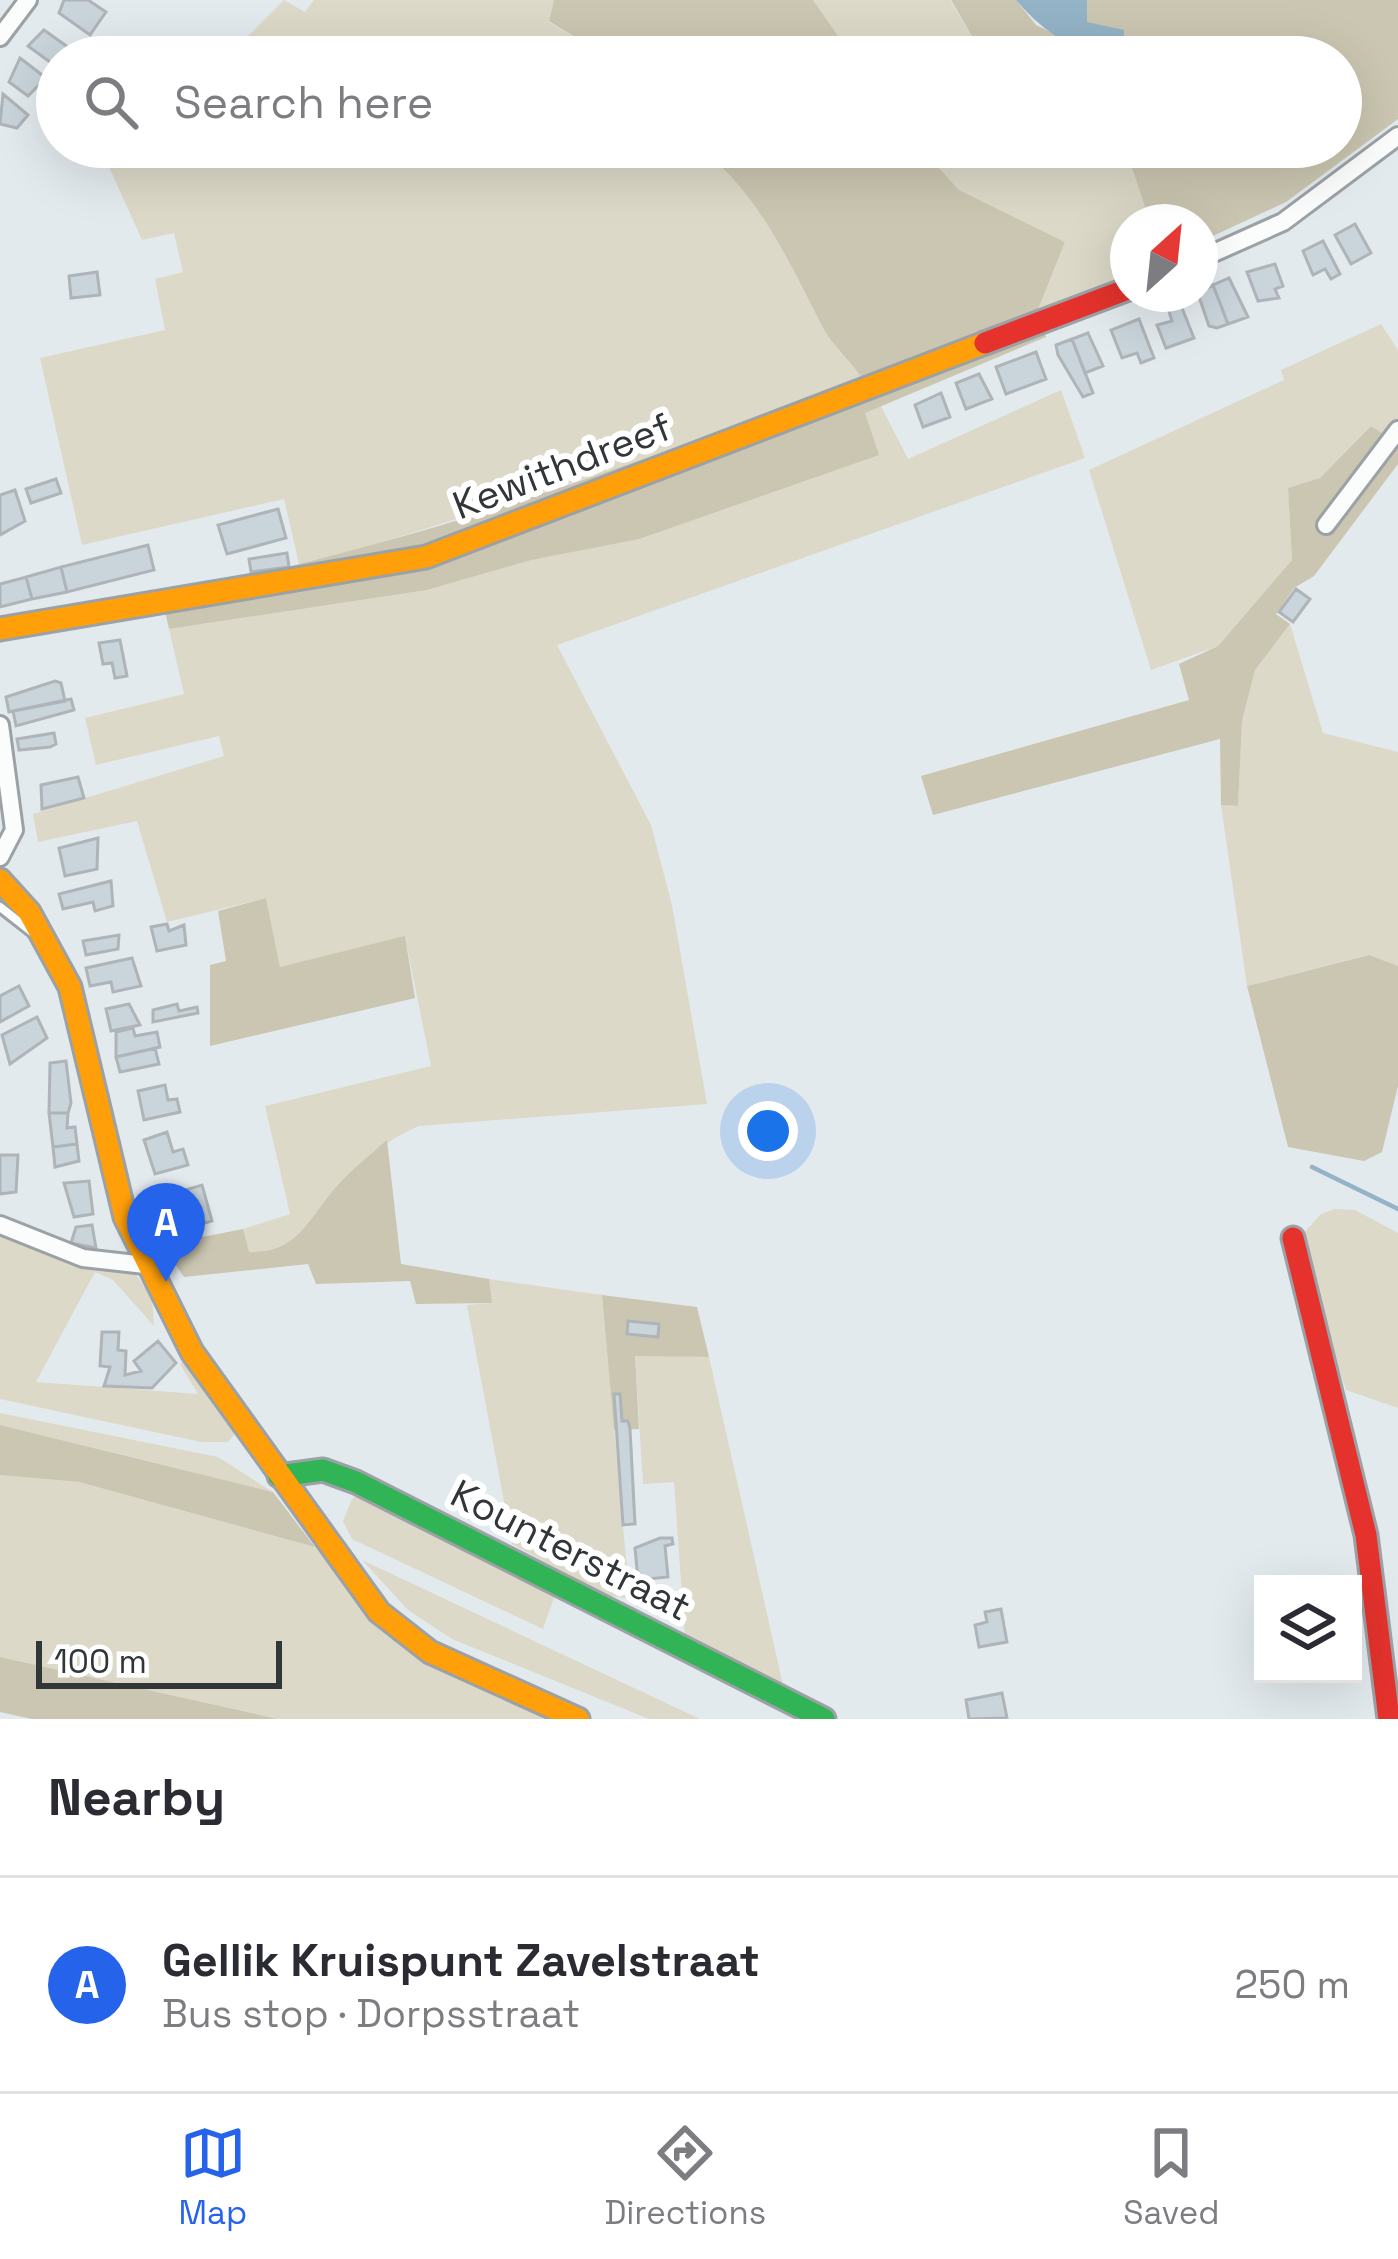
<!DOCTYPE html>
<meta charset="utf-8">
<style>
:root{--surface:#fff;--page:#f2f2f3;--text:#2b2b33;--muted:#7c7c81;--line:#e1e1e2;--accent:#2563eb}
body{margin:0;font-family:"Space Grotesk",sans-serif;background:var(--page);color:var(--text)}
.controls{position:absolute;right:36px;bottom:36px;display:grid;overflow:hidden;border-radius:0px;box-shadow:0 12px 48px #0002}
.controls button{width:108px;height:108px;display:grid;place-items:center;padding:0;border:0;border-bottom:3px solid var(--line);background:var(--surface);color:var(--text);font:60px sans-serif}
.compass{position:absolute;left:1110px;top:204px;width:108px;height:108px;border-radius:50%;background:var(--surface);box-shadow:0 12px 48px #0002;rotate:27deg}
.scale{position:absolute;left:36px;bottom:30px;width:246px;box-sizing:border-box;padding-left:12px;border:6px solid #313639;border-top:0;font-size:33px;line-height:42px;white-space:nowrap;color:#313639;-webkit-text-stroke:9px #fff;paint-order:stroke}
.you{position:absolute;left:768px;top:1131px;width:42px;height:42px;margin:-30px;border:9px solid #fff;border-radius:50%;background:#1a73e8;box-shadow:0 0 0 18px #1a73e833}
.badge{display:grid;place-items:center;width:78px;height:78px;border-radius:50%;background:var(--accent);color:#fff;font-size:39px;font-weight:700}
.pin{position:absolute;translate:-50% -99px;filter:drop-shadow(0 3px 6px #0008)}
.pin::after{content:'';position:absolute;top:63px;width:42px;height:36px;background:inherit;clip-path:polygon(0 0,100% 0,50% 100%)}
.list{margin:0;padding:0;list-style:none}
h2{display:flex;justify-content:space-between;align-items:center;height:156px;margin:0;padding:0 48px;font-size:51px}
h2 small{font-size:39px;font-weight:400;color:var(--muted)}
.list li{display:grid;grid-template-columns:78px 1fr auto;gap:36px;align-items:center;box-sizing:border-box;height:216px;padding:0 48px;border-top:3px solid var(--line)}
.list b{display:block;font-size:45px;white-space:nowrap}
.list p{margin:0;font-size:39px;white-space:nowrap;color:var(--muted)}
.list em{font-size:39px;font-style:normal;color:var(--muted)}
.icon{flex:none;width:66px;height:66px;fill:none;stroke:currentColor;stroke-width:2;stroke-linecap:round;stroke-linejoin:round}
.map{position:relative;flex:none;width:1398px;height:1719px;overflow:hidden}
.search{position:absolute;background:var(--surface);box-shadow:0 12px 48px #0002;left:36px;right:36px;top:36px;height:132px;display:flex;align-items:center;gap:30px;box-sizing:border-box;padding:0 42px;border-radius:66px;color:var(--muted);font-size:45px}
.sheet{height:372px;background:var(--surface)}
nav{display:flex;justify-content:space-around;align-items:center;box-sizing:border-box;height:168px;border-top:3px solid var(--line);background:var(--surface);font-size:33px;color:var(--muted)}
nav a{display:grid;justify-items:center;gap:6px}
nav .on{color:var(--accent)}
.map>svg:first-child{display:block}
</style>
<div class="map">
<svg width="1398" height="1719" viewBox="0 0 1398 1719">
<rect width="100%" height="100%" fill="#e3eaee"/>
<path fill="#dcd9c8" d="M 284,0 L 305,12 L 314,0 L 554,0 L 549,22 L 607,57 L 227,57 Z
M 813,0 L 950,0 L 984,57 L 853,57 Z
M 100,147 L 696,147 C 756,186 791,266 823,328 C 833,346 850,363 864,379 L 660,455 L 300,568 L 284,499 L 82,545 L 40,358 L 165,330 L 155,279 L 183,272 L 174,233 L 142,240 Z
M 920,147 L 1125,147 L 1150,222 L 1128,222 L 1128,274 L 1037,312 L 1065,242 L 959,190 Z
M 1381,324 L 1398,350 L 1398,426 L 1389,437 L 1371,426 L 1320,478 L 1288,488 L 1292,560 L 1218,646 L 1151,670 L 1089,470 L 1284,380 L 1281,370 Z
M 1061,390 L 1085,458 L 557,645 L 651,825 L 672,905 L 707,1104 L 419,1126 C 389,1139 365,1157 342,1181 C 310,1213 302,1253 248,1252 L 243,1229 L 290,1214 L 265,1106 L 431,1066 L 405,937 L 280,967 L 266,898 L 167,922 L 137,821 L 38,842 L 33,814 L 224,756 L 219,736 L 96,765 L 85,718 L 184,694 L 169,629 L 427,590 L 878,455 L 864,413 L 881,406 L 908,459 Z
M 1290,624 L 1323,733 L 1398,752 L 1398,966 L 1368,955 L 1247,986 L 1221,805 L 1238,806 L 1242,721 L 1255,669 Z
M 1335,1209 L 1355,1210 L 1398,1233 L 1398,1408 L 1346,1390 L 1307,1270 L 1302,1235 L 1321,1214 Z
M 0,1233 L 136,1275 L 152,1297 L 154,1326 L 113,1280 L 95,1272 L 36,1382 L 198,1394 L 180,1364 L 187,1357 L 236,1433 L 228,1442 L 201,1442 L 0,1399 Z
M 489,1279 L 602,1295 L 629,1591 L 625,1598 L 606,1595 L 512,1544 L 467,1305 L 491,1303 Z
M 635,1355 L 709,1357 L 783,1685 L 685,1639 L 674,1482 L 643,1484 Z
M 0,1413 L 218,1457 L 273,1492 L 0,1425 Z
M 0,1475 L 79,1482 L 315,1547 L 402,1647 L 446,1673 L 549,1719 L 278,1719 L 0,1657 Z
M 365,1488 L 557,1589 L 543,1629 L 352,1539 L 343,1521 L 352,1499 Z
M 362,1560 L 700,1719 L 649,1719 L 452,1639 L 408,1610 Z"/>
<path fill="#cac6b1" d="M 554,0 L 813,0 L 853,57 L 607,57 L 549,21 Z
M 951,0 L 1016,0 L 1036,25 L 1102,57 L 984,57 Z
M 1087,0 L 1398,0 L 1398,119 L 1286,202 L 1200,242 L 1200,222 L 1150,222 L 1125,147 L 1341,147 L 1341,57 L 1111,57 L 1123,53 L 1086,22 Z
M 696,147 L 920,147 L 959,190 L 1065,242 L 1037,312 L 1046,337 L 865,413 L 879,455 L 639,539 L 531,560 L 427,590 L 169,629 L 161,594 C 402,549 634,465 863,379 C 851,362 833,346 823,328 C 791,266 756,186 696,147 Z
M 1371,426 L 1398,443 L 1398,464 L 1314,576 L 1294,588 L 1276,614 L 1290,624 L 1255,670 L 1242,721 L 1238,806 L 1221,805 L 1220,739 L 933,815 L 921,776 L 1189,700 L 1179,664 L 1218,646 L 1292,560 L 1288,488 L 1320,478 Z
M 266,898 L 280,967 L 405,936 L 415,998 L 210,1046 L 210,965 L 226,961 L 218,911 Z
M 1369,955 L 1398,966 L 1398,1086 L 1382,1152 L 1364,1161 L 1288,1147 L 1247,986 Z
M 387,1140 L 401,1264 L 489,1279 L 492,1303 L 416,1304 L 410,1281 L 316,1284 L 308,1264 L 184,1277 L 162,1245 L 243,1229 L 249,1252 C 299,1253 308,1218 337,1186 C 352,1169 370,1155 387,1140 Z
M 602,1295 L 697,1307 L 709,1357 L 635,1356 L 639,1429 L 614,1430 Z
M 0,1425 L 273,1492 L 315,1547 L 79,1482 L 0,1475 Z
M 0,1657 L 278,1719 L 32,1719 L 0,1712 Z"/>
<path fill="#94b3c6" d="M 1016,0 L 1087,0 L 1087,22 L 1124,30 L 1124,53 C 1086,65 1039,28 1016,0 Z"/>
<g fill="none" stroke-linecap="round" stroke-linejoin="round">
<path stroke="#94b3c6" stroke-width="4.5" d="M 1312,1167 L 1398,1209"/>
</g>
<path fill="#c9d4db" stroke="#afb4b8" stroke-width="3" d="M 88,0 L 106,12 L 90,35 L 59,13 L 64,0 Z
M 44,30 L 68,47 L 54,65 L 28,46 Z
M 20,58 L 46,78 L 28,96 L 9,82 Z
M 3,94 L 28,115 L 17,128 L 0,124 Z
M 1355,224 L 1371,253 L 1351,264 L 1335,235 Z
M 1323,241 L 1340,274 L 1331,279 L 1325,269 L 1313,275 L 1303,251 Z
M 1275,264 L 1283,286 L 1275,289 L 1279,298 L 1258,301 L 1247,272 Z
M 97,272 L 100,295 L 71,298 L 69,276 Z
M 1229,278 L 1248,317 L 1228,324 L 1213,285 Z
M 1213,285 L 1228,324 L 1217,328 L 1209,326 L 1198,294 Z
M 1180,303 L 1194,338 L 1166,348 L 1157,325 L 1172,321 L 1168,308 Z
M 1139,319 L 1154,358 L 1141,363 L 1137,353 L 1122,358 L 1111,330 Z
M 1088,333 L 1103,366 L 1085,373 L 1072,339 Z
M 1072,339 L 1093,393 L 1083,397 L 1058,355 L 1056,345 Z
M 1036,352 L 1046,379 L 1006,394 L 996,367 Z
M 979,374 L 992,399 L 966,409 L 956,383 Z
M 941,393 L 950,417 L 923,427 L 915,405 Z
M 56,479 L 61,493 L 31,503 L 26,489 Z
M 15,490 L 25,521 L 0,535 L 0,495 Z
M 278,509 L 286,538 L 227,554 L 218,525 Z
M 148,545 L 154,570 L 67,592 L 61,567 Z
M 287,553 L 289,567 L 251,572 L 249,559 Z
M 61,567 L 67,592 L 32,599 L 26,577 Z
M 26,577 L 32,599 L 0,607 L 0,584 Z
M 1296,589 L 1310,599 L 1293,622 L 1279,612 Z
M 120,640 L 127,676 L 115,678 L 112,663 L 103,664 L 99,643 Z
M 55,681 L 61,683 L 65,701 L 9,712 L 6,697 Z
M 71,699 L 74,710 L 16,726 L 13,711 Z
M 54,733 L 56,744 L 50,747 L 19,750 L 17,739 Z
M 78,777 L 84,798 L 42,809 L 41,785 Z
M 98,838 L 97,869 L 65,876 L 59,848 Z
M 111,881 L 113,906 L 95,911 L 93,902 L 63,909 L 59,894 Z
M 167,924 L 169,931 L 184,925 L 186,945 L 157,951 L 151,927 Z
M 119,935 L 118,949 L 86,955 L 83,941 Z
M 132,958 L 141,986 L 113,992 L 111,982 L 90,986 L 86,968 Z
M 19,986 L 29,1006 L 0,1022 L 0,996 Z
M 129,1004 L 140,1025 L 111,1031 L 106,1009 Z
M 177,1004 L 179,1011 L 197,1007 L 198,1013 L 153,1022 L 153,1010 Z
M 37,1017 L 47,1038 L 10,1064 L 2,1035 Z
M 133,1028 L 135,1036 L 157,1032 L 160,1047 L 116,1057 L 116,1032 Z
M 155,1048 L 159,1064 L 120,1072 L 116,1057 Z
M 66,1061 L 71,1103 L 68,1113 L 49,1113 L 50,1063 Z
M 165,1085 L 168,1100 L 177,1099 L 180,1112 L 144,1120 L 138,1091 Z
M 49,1113 L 68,1113 L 67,1128 L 75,1127 L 77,1144 L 53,1147 Z
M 167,1132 L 173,1152 L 183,1149 L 188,1165 L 155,1174 L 144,1140 Z
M 77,1144 L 79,1161 L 55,1167 L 53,1147 Z
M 0,1155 L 18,1155 L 16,1192 L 0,1194 Z
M 89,1181 L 93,1214 L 74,1217 L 64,1183 Z
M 202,1185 L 212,1221 L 195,1226 L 189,1208 L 166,1215 L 161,1197 Z
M 92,1225 L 96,1248 L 71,1243 L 76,1227 Z
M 628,1321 L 659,1324 L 658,1337 L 627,1334 Z
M 102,1332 L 119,1332 L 118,1350 L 126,1351 L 125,1375 L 141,1371 L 134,1361 L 158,1341 L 176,1363 L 152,1388 L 104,1386 L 110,1367 L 100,1366 Z
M 614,1394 L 620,1394 L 622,1421 L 628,1421 L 630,1429 L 635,1524 L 623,1525 Z
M 660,1538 L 672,1538 L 673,1544 L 665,1546 L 668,1577 L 638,1580 L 635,1548 Z
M 1001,1609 L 1007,1642 L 979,1647 L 975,1625 L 987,1622 L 985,1612 Z
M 1002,1693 L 1007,1718 L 969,1719 L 966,1700 Z"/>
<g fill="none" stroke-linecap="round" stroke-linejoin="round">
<g stroke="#9ca1a5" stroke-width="14">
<path id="lane" d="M 0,907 L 32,932"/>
</g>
<g stroke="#9ca1a5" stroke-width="22">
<path id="street" d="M 0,37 L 28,0
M 1200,259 L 1283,222 L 1398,136
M 1326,525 L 1398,430
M 0,725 L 14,830 L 0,857
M 0,1225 L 83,1258 L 145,1265"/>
</g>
<g stroke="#9ca1a5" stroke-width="27">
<path id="fast" d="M 279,1476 L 323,1470 L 356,1482 L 824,1719"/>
</g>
<g stroke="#9ca1a5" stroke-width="27">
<path id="slow" d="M 0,629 L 426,557 L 985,343
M 0,880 L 29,912 L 70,987 L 125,1217 L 192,1352 L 379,1612 L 430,1652 L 578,1719"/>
</g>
<g stroke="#9ca1a5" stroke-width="27">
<path id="jam" d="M 985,343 L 1128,289
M 1293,1238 L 1366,1535 L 1389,1719"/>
</g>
<use href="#lane" stroke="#fbfcfc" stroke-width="8"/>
<use href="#street" stroke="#fbfcfc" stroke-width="16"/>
<use href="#fast" stroke="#30b455" stroke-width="21"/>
<use href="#slow" stroke="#ff9f0a" stroke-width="21"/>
<use href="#jam" stroke="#e5322d" stroke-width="21"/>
</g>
<g text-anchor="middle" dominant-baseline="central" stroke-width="12" stroke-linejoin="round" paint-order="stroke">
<g font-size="39" fill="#313639" stroke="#fff">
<text transform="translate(562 466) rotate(-21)">Kewithdreef</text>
<text transform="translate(571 1550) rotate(27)">Kounterstraat</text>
</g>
</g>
</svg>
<div class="controls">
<button><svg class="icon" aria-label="layers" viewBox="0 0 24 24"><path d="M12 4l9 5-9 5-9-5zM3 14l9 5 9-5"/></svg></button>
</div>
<svg class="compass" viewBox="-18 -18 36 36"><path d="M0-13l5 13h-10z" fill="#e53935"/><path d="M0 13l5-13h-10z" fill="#7c7c81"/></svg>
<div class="scale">100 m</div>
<div class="you"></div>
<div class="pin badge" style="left:166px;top:1282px">A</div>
<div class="search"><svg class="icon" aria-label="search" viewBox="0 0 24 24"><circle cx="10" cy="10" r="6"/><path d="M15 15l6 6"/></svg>Search here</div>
</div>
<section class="sheet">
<h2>Nearby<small></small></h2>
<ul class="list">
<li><span class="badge">A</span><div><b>Gellik Kruispunt Zavelstraat</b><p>Bus stop · Dorpsstraat</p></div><em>250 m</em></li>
</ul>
</section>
<nav>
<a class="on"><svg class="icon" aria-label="map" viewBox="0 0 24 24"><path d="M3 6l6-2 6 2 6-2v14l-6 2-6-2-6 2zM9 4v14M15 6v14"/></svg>Map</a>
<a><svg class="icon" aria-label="directions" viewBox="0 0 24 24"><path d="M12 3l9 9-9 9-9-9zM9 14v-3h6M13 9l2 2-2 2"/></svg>Directions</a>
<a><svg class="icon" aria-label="saved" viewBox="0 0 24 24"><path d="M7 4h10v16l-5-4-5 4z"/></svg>Saved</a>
</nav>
